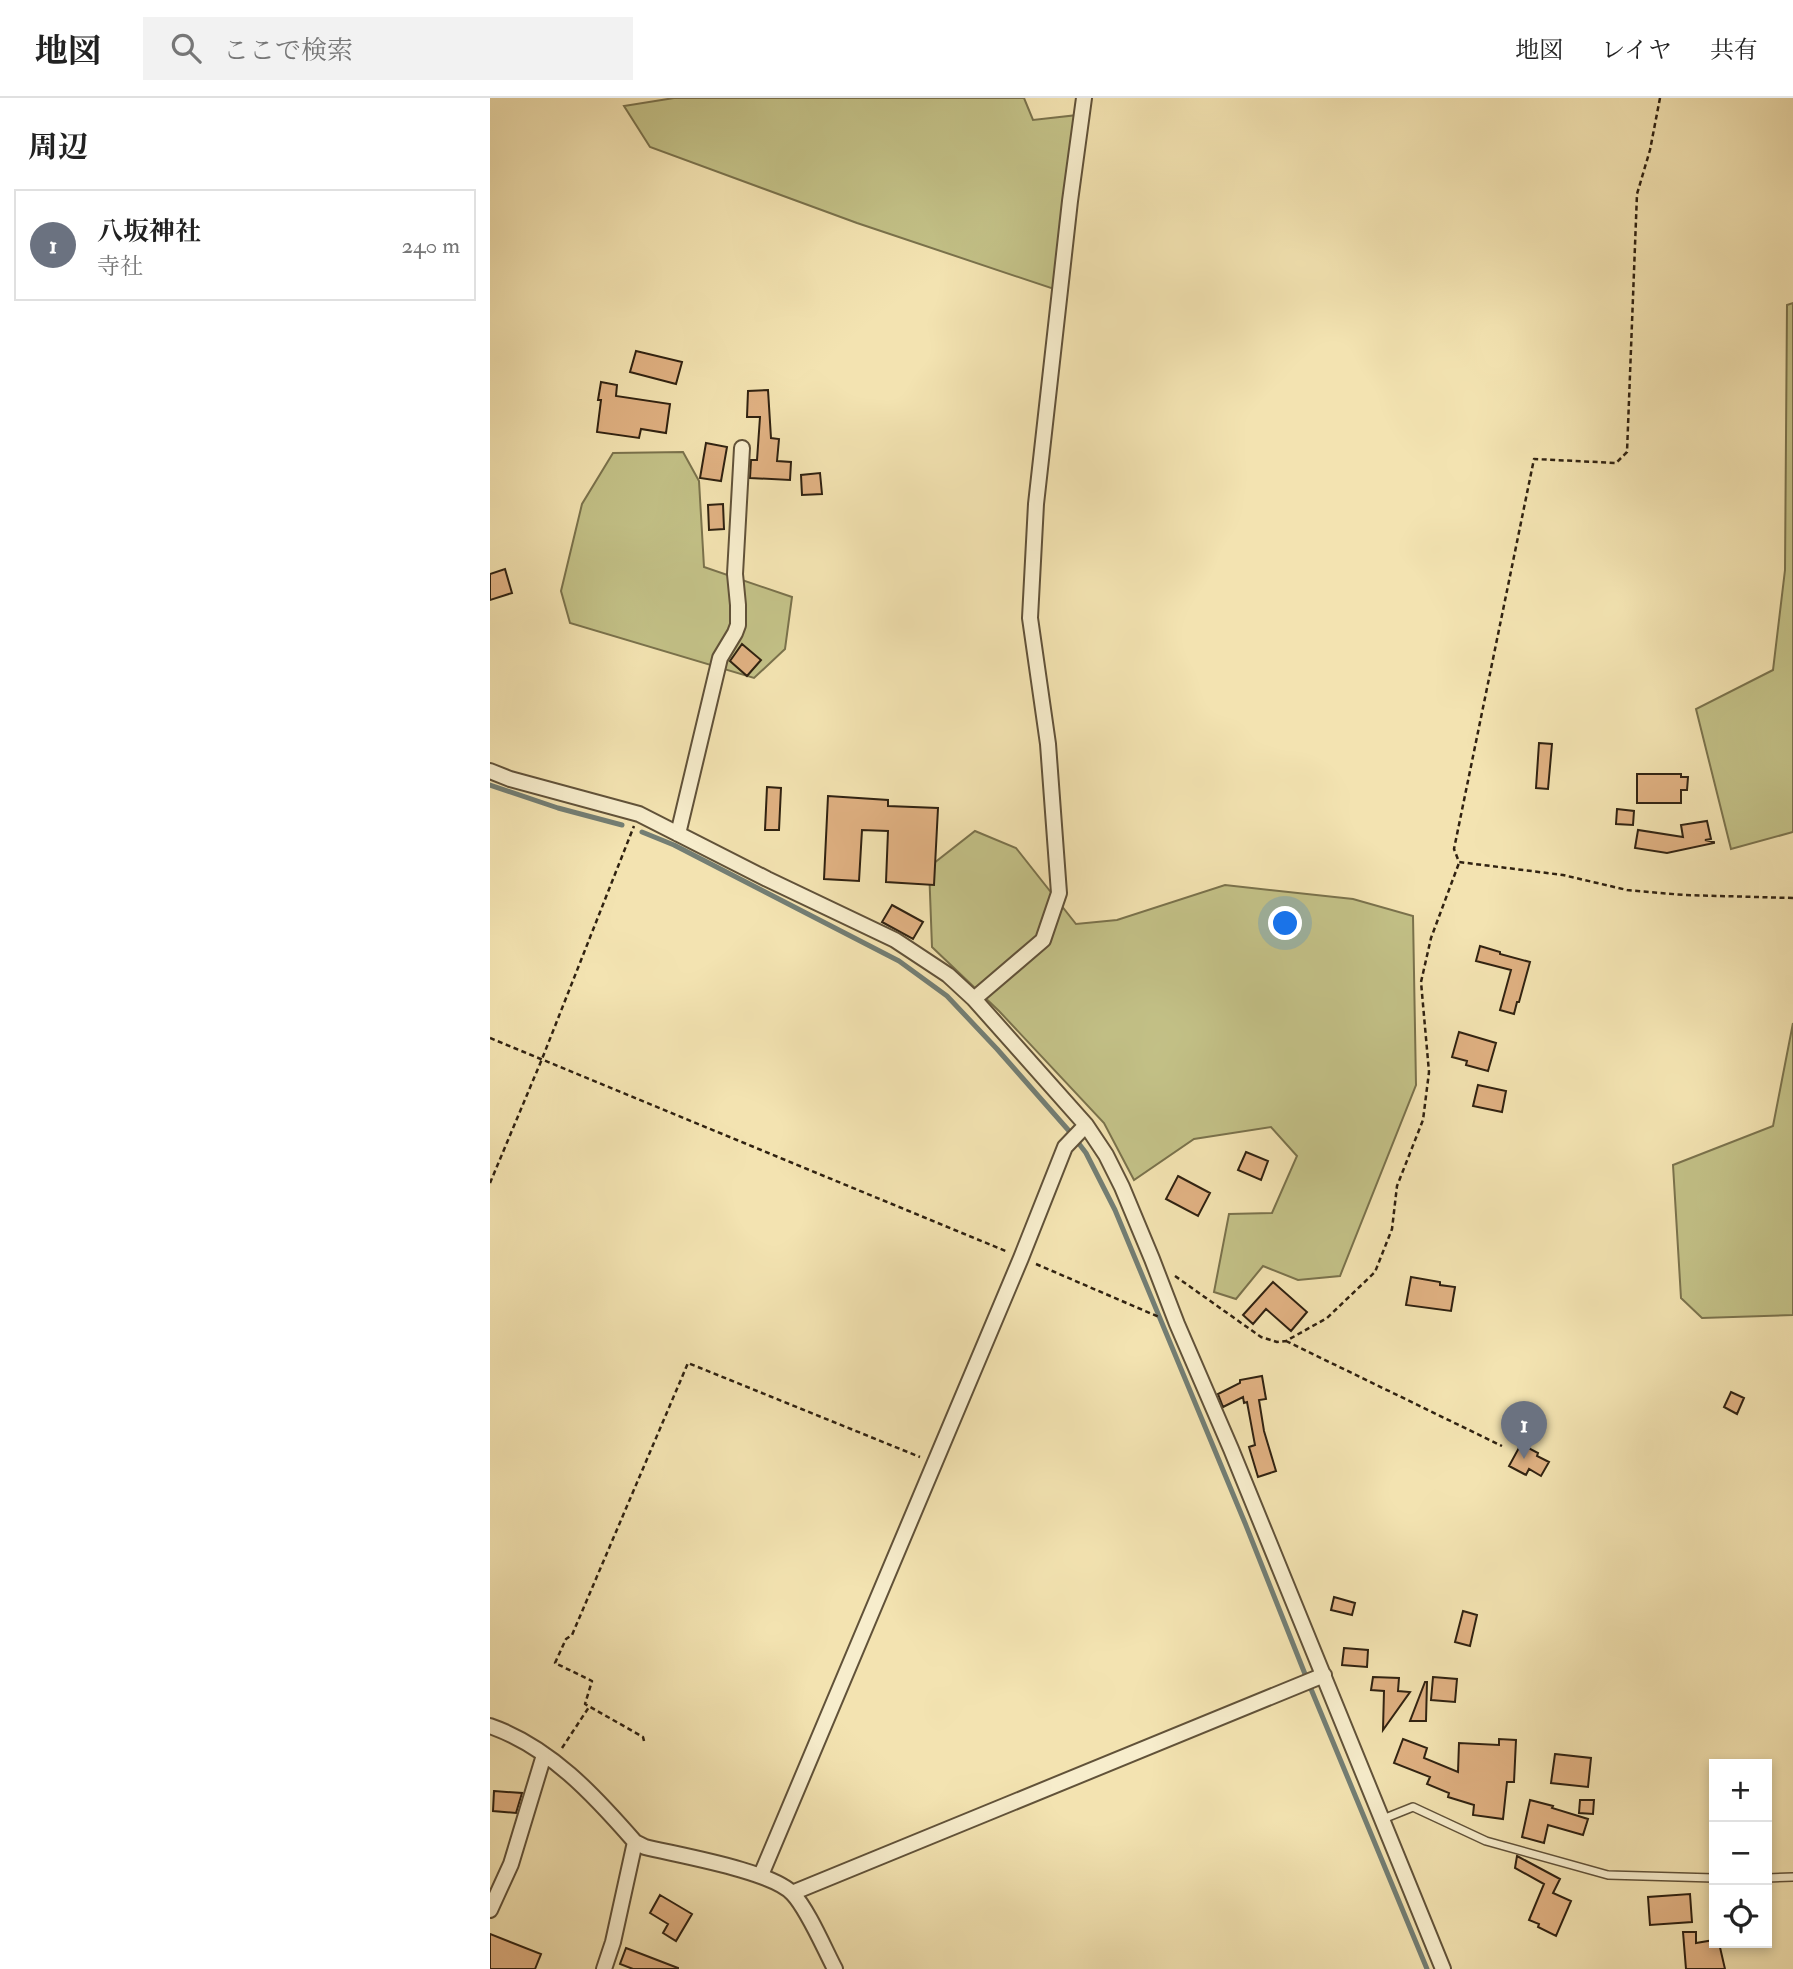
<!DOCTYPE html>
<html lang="ja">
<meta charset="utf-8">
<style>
:root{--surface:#fff;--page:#f2f2f2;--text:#222;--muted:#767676;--line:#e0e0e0;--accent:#0b8043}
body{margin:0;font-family:"IM FELL Double Pica","Noto Serif JP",serif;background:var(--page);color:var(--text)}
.controls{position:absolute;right:21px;bottom:21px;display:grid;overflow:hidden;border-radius:0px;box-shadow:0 4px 10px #0003}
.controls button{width:63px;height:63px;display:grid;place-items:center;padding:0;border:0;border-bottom:2px solid var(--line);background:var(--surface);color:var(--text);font:35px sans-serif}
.you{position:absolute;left:796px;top:826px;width:24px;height:24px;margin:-18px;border:5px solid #fff;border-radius:50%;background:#1a73e8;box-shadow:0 0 0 10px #1a73e833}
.badge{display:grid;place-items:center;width:46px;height:46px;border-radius:50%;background:var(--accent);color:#fff;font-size:23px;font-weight:700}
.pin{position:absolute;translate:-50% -58px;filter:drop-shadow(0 2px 4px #0008)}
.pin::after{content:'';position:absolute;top:37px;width:24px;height:21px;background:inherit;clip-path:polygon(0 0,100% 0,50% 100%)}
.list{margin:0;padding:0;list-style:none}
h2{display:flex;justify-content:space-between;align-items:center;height:91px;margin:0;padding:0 28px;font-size:30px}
h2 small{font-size:23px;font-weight:400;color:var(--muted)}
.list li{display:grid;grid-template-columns:46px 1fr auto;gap:21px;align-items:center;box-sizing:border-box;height:112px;margin:0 14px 14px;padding:0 14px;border:2px solid var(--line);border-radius:0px}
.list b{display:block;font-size:26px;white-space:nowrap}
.list p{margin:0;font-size:23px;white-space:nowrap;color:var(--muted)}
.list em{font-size:23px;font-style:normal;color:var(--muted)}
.icon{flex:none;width:38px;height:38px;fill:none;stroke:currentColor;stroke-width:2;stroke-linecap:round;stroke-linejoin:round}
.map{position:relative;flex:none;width:1303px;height:1871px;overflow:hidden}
header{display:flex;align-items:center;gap:42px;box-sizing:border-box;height:98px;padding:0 35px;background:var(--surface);border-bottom:2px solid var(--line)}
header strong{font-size:33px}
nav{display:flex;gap:38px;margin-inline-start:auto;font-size:24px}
.search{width:490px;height:63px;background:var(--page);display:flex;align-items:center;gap:18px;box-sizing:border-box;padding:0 24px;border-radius:0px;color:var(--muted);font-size:26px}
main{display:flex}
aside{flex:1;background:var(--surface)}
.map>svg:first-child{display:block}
</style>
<header>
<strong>地図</strong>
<div class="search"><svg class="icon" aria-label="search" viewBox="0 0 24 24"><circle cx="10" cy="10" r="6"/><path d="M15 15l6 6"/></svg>ここで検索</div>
<nav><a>地図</a><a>レイヤ</a><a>共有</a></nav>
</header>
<main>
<aside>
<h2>周辺<small></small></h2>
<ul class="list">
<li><span class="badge" style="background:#6b7280">1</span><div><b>八坂神社</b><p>寺社</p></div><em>240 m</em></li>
</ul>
</aside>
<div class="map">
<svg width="1303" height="1871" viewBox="0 0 1303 1871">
<rect width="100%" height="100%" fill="#f3e3b1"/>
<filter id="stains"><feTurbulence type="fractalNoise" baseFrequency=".00286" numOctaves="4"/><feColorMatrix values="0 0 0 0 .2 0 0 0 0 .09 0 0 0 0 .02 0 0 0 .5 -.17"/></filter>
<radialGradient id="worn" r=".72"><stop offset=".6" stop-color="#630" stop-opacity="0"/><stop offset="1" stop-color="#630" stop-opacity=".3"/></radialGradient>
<path fill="#c3c187" stroke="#7a724c" stroke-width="2" d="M 184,0 L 534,0 L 543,22 L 588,17 L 564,191 L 367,125 L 160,49 L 134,8 Z
M 1303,205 L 1303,734 L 1241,751 L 1206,611 L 1283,572 L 1295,472 L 1297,207 Z
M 193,354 L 209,383 L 214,469 L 302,499 L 295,551 L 264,580 L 80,525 L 71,493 L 92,406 L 123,355 Z
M 485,733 L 526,750 L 586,826 L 627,822 L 735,787 L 863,801 L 923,818 L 926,987 L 850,1178 L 808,1182 L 773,1168 L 746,1201 L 724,1194 L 739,1116 L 782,1115 L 807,1058 L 781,1029 L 704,1041 L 644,1082 L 614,1025 L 509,913 L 442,849 L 439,769 Z
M 1303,925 L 1303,1217 L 1212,1220 L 1191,1200 L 1183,1067 L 1283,1028 Z"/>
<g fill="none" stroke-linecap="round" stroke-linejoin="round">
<path stroke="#737e74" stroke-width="5" d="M 0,687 L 68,710 L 132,727
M 152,734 L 184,747 L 409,863 L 457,898 L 507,951 L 580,1034 L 596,1055 L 625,1112 L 755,1425 L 815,1576
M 821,1591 L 937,1871"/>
</g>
<path fill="#e0b182" stroke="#302211" stroke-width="2" d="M 146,253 L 192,264 L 186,286 L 140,274 Z
M 111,284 L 127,287 L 126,298 L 180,306 L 176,335 L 151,331 L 149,340 L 107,334 L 111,302 L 108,302 Z
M 278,292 L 281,340 L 289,341 L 287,363 L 301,364 L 300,382 L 260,380 L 261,362 L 267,362 L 270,319 L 257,319 L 258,293 Z
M 216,345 L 237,349 L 231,383 L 210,380 Z
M 330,375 L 332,396 L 312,397 L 311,377 Z
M 233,406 L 234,431 L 219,432 L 218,407 Z
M 15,471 L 22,495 L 0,502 L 0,476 Z
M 252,546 L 271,562 L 257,578 L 240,563 Z
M 1049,645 L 1062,646 L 1058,691 L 1046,690 Z
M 1147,676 L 1191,676 L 1191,679 L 1198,679 L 1197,692 L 1191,692 L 1191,705 L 1147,705 Z
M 277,689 L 291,690 L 289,732 L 275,732 Z
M 338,698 L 398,702 L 398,708 L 448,710 L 444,787 L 396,784 L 398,733 L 372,732 L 369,783 L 334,781 Z
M 1127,711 L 1144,713 L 1143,727 L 1126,726 Z
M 1217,723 L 1221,741 L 1215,742 L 1224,744 L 1224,745 L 1177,755 L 1145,750 L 1148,732 L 1193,739 L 1191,727 Z
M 402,807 L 433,824 L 423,841 L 392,824 Z
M 990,848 L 1010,854 L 1010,856 L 1040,864 L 1029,904 L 1027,904 L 1024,916 L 1010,912 L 1021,872 L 986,863 Z
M 969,934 L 1006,945 L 998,973 L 976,967 L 977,963 L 962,959 Z
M 988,987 L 1016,993 L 1012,1014 L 983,1008 Z
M 756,1054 L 778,1063 L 771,1082 L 748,1072 Z
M 688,1078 L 720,1095 L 708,1118 L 676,1101 Z
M 921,1179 L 950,1184 L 950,1187 L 965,1189 L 961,1213 L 916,1207 Z
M 783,1184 L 817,1214 L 801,1233 L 776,1211 L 763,1226 L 753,1217 Z
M 772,1278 L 776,1301 L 769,1302 L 774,1333 L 786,1373 L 768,1379 L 759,1349 L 765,1347 L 757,1304 L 754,1305 L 753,1299 L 733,1309 L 728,1296 L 750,1285 L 750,1282 Z
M 1241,1294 L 1254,1300 L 1247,1316 L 1234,1309 Z
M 1031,1346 L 1048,1355 L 1047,1358 L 1059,1364 L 1051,1378 L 1039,1371 L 1036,1377 L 1019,1368 Z
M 844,1499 L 865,1505 L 862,1517 L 841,1512 Z
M 973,1513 L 987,1517 L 980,1548 L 965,1544 Z
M 854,1550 L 878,1552 L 877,1569 L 852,1567 Z
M 883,1579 L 909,1580 L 908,1593 L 920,1594 L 893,1632 L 894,1593 L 881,1592 Z
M 943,1579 L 967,1581 L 965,1604 L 941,1602 Z
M 935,1584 L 937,1584 L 936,1623 L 920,1623 Z
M 913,1641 L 937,1650 L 934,1660 L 968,1674 L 969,1645 L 1009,1647 L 1009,1641 L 1026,1642 L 1024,1684 L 1017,1684 L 1013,1721 L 983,1717 L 984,1707 L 958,1699 L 959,1695 L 937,1686 L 940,1679 L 904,1665 Z
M 1065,1656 L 1101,1660 L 1098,1689 L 1061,1685 Z
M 4,1693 L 32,1695 L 26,1715 L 3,1713 Z
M 1040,1702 L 1063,1708 L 1062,1710 L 1098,1721 L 1093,1737 L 1058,1727 L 1054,1745 L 1032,1739 Z
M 1090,1702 L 1104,1702 L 1103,1716 L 1089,1715 Z
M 1027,1758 L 1070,1781 L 1063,1795 L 1081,1803 L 1066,1838 L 1048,1829 L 1049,1826 L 1039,1822 L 1054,1786 L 1025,1770 Z
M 1200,1796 L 1202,1824 L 1160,1827 L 1158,1799 Z
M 170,1797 L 202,1816 L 186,1843 L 173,1835 L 178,1826 L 160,1815 Z
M 1193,1834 L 1206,1834 L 1206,1845 L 1224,1842 L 1224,1845 L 1229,1845 L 1235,1871 L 1196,1871 Z
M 0,1836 L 51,1856 L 45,1871 L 0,1871 Z
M 136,1850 L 188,1870 L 188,1871 L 143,1871 L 130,1866 Z"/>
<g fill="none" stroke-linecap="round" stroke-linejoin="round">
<g stroke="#615239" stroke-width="10">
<path id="service" d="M 893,1721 L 923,1709 L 996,1743 L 1118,1777 L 1224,1780
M 1277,1780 L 1303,1779"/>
</g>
<g stroke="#615239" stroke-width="18">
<path id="minor" d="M 0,673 L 20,681 L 149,716 L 277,781 L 405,842 L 458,877 L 484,901 L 596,1027 L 616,1057 L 632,1089 L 662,1161 L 687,1226 L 741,1351 L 953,1871
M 188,736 L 230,560 L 245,535 L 248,527 L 248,507 L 245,476 L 252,350
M 484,901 L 553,842 L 569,795 L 558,646 L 540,520 L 546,406 L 580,103 L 594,0
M 0,1628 C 60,1649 104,1697 145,1744 L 155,1749 C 187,1757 283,1773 303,1796 C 318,1812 334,1850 345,1871
M 271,1777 L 531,1160 L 575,1049 L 596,1027
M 302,1795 L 834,1577
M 0,1812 L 21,1766 L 54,1657
M 114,1871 L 123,1844 L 145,1744"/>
</g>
<path stroke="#302211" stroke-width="2.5" stroke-dasharray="5 3.5" stroke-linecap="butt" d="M 1170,0 L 1160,52 L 1147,96 L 1137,354 L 1126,365 L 1044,361 L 964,751 L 969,764 L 1073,777 L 1137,792 L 1194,797 L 1303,800
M 0,940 L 518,1154
M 0,1085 L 52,961 L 144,728
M 546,1166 L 669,1219
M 685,1178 L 771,1239 L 787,1244 L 796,1243 L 837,1220 L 885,1174 L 902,1131 L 907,1088 L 933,1022 L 939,974 L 931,884 L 941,840 L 969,765
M 796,1243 L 1012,1348
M 154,1643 L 153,1639 L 95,1606 L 102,1583 L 65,1565 L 76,1541 L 82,1537 L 198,1265 L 430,1359
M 72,1650 L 99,1609"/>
<use href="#service" stroke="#f7edcc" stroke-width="7"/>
<use href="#minor" stroke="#f7edcc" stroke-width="14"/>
</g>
<rect width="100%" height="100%" filter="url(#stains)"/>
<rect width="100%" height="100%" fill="url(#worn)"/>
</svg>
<div class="controls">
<button>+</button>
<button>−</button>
<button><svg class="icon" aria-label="locate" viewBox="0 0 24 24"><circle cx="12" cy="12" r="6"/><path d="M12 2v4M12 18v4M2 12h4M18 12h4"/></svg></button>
</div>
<div class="you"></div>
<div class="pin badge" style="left:1034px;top:1361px;background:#6b7280">1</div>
</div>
</main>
